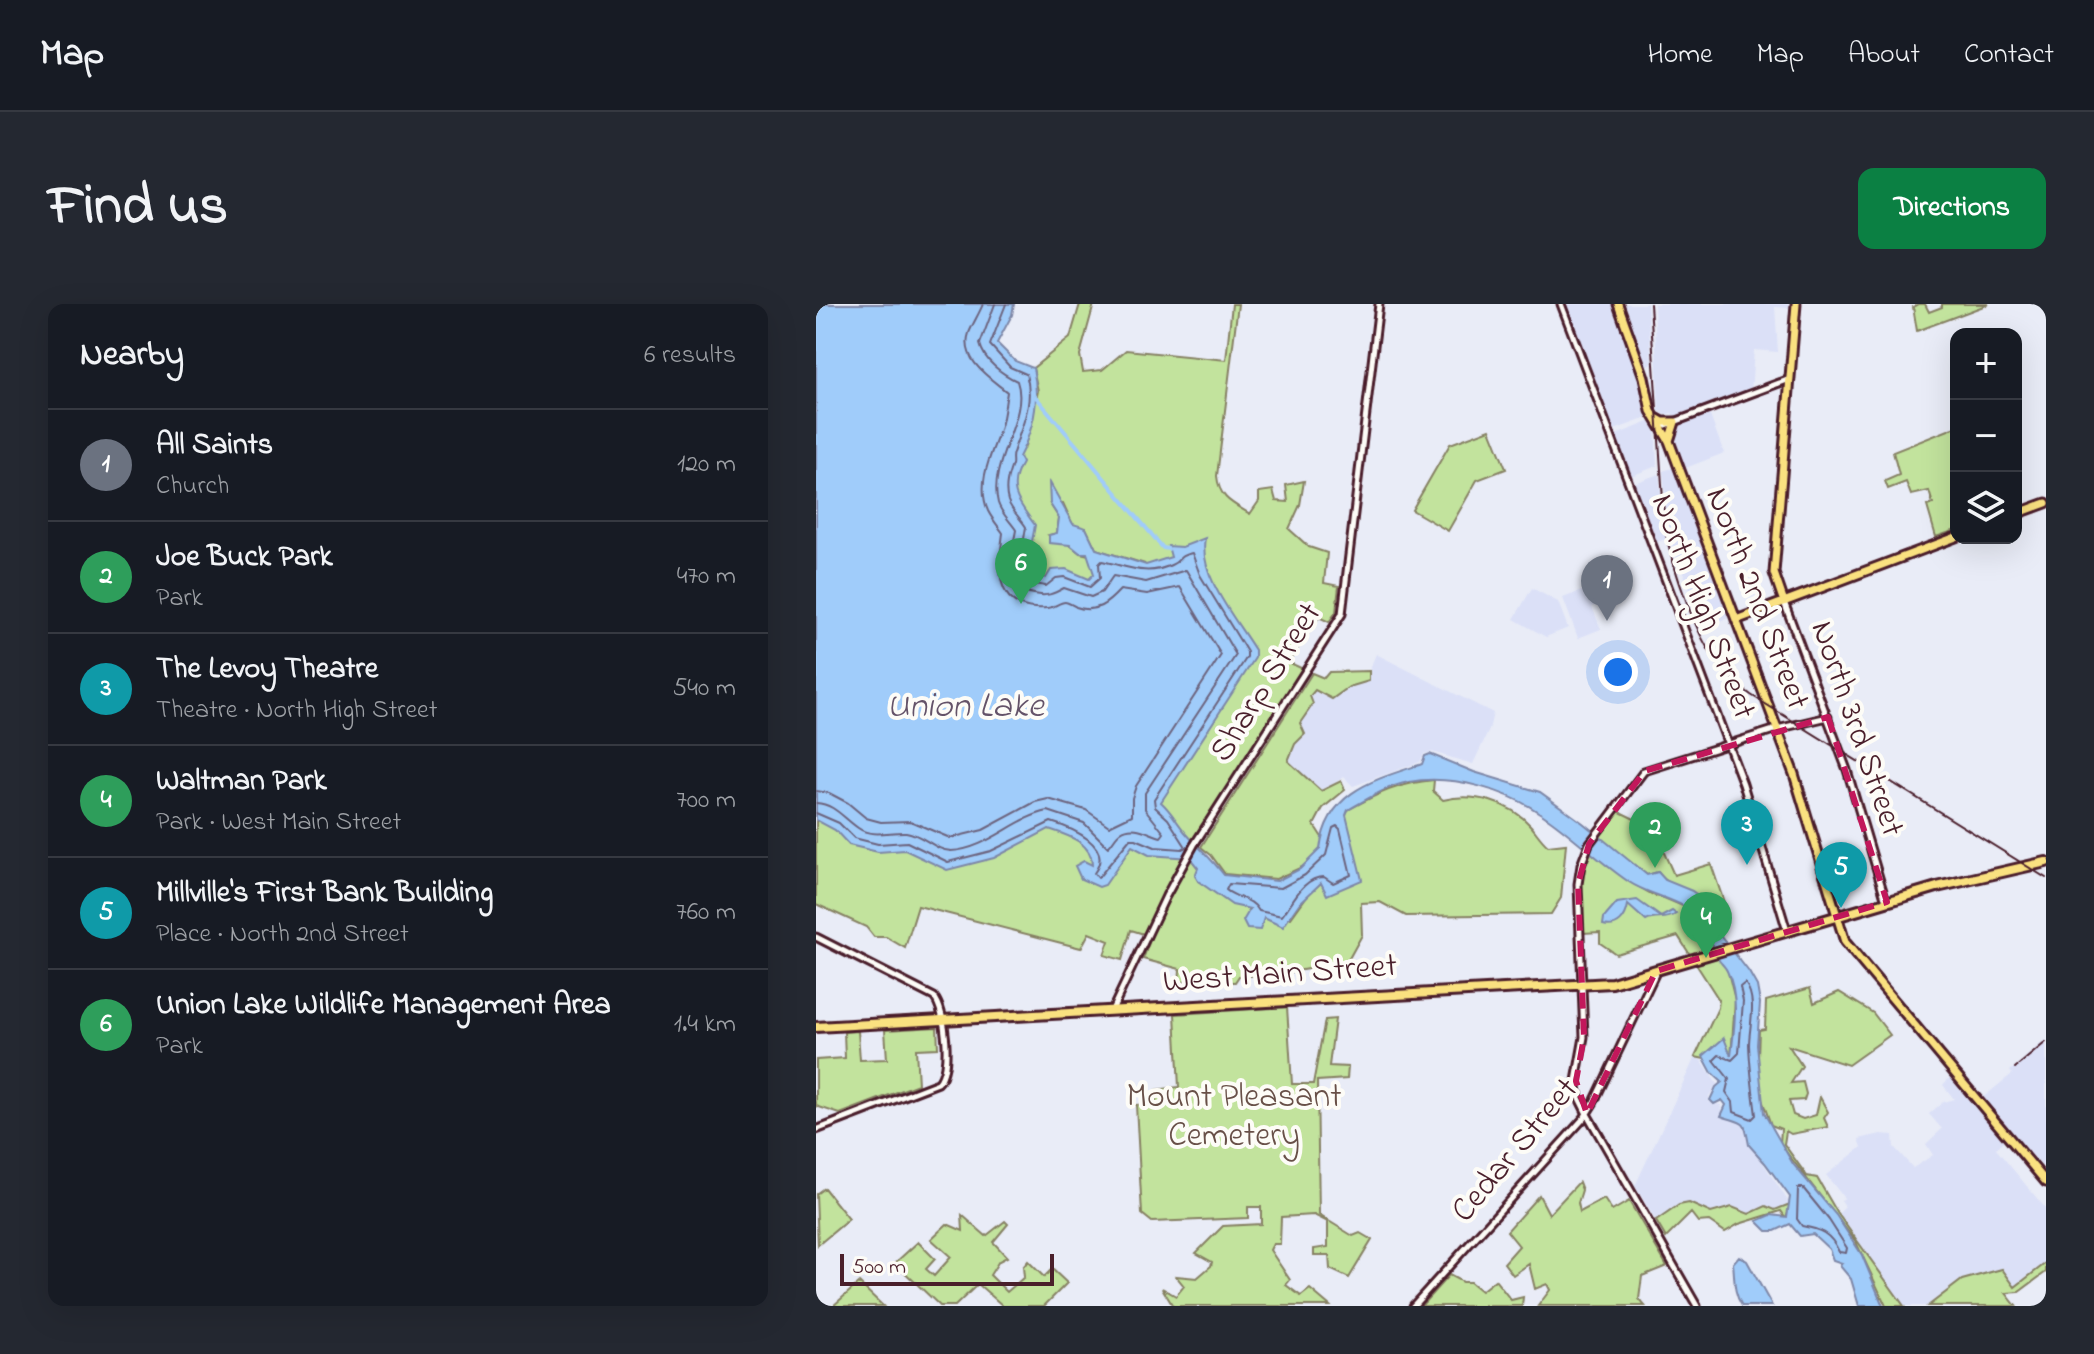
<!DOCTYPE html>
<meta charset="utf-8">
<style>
:root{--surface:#171b24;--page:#242831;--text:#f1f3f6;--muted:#9ea1a6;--line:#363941;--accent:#0b8043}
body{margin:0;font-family:"Indie Flower",sans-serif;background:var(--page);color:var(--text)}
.controls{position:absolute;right:24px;top:24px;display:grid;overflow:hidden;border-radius:16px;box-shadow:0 8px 32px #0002}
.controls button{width:72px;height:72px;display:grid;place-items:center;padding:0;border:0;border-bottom:2px solid var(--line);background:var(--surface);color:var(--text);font:40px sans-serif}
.scale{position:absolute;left:24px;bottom:20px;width:214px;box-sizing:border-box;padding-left:8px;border:4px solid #4a1f2b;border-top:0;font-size:22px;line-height:28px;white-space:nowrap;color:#4a1f2b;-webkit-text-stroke:6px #fdfcf7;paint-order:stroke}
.you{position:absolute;left:802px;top:368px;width:28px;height:28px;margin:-20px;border:6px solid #fff;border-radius:50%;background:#1a73e8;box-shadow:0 0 0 12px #1a73e833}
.badge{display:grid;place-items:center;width:52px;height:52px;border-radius:50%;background:var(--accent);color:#fff;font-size:26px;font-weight:700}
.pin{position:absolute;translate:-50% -66px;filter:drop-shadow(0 2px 4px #0008)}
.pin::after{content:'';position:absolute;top:42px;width:28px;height:24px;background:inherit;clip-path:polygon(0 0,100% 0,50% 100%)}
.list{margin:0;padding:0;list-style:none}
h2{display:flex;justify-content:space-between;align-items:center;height:104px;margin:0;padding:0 32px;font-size:34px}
h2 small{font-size:26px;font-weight:400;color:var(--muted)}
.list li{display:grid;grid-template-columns:52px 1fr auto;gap:24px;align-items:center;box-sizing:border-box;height:112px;padding:0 32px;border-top:2px solid var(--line)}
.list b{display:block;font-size:30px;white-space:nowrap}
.list p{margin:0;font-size:26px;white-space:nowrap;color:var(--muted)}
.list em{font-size:26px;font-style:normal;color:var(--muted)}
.icon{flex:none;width:44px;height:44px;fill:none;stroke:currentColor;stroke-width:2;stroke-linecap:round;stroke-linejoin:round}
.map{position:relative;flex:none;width:1230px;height:1002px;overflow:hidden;border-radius:16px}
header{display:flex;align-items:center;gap:48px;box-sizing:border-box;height:112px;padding:0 40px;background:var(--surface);border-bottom:2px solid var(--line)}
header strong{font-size:38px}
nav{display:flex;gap:44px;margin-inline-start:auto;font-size:28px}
.intro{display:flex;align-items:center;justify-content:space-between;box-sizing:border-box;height:192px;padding:0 48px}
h1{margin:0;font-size:56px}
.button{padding:20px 36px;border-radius:16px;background:var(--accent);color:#fff;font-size:28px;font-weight:700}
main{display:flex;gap:48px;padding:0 48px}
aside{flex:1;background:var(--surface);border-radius:16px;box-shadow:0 8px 32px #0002}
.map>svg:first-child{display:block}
</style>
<header>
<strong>Map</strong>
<nav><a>Home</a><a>Map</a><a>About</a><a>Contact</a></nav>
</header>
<div class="intro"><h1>Find us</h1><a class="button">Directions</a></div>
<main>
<aside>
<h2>Nearby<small>6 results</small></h2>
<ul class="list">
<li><span class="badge" style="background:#6b7280">1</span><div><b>All Saints</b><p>Church</p></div><em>120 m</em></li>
<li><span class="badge" style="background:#2e9e5b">2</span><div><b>Joe Buck Park</b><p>Park</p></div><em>470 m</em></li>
<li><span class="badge" style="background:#0f9aa8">3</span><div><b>The Levoy Theatre</b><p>Theatre · North High Street</p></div><em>540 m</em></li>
<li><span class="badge" style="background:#2e9e5b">4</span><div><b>Waltman Park</b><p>Park · West Main Street</p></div><em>700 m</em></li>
<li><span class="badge" style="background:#0f9aa8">5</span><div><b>Millville's First Bank Building</b><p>Place · North 2nd Street</p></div><em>760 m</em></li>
<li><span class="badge" style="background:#2e9e5b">6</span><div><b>Union Lake Wildlife Management Area</b><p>Park</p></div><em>1.4 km</em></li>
</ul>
</aside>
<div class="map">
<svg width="1230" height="1002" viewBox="0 0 1230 1002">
<rect width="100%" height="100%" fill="#e9ecf7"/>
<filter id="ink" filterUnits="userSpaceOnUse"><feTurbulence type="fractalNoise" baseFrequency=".0125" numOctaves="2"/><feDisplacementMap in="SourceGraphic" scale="16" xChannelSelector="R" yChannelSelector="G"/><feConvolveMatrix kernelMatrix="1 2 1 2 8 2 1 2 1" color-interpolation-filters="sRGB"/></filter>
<g filter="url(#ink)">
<path fill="#dbe0f7" d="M 749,0 L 797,0 L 827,80 L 832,108 L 831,114 L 798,126 Z
M 806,0 L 831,0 L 836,59 L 829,62 Z
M 838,0 L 973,0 L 973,4 L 959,3 L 962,48 L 938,46 L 935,89 L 860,118 L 856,109 L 849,111 L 843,107 Z
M 893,109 L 908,149 L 867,165 L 856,131 L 859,123 Z
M 833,118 L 839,121 L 841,162 L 815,172 L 800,131 Z
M 859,163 L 915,313 L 888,323 L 856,239 L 851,212 L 847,167 Z
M 843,170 L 850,235 L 841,238 L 818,179 Z
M 789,278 L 796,295 L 776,303 L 785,325 L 762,334 L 747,294 Z
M 716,284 L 742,298 L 752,324 L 730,333 L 698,315 Z
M 560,350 L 677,409 L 673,426 L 657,460 L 616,448 L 608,450 L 604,458 L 537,482 L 528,473 L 505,488 L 472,457 L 479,440 L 489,430 L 483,419 L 497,400 L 494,392 L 499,386 L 516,395 L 533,383 L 552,377 L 554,364 Z
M 1230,735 L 1230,861 L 1227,863 L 1165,795 L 1196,770 L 1194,767 Z
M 879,753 L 884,755 L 901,780 L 893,792 L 893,798 L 905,801 L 907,812 L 927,817 L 943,853 L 974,900 L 958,906 L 950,902 L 933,911 L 916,903 L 895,909 L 863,901 L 840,917 L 819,882 Z
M 1134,773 L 1188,837 L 1180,845 L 1230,905 L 1230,959 L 1199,983 L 1146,976 L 1112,1002 L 1088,1002 L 1022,910 L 1029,903 L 1025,897 L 1028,894 L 1010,871 L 1046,843 L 1043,835 L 1065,830 L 1077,831 L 1078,843 L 1097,864 L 1117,851 L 1110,840 L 1126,825 L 1113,810 L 1127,798 L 1138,795 L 1127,781 Z"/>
<path fill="#c2e39d" stroke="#868164" stroke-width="2" fill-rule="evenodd" d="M 0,0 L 179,35 L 209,142 L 222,87 L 217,64 L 254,34 L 264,0 L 278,0 L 264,51 L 267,68 L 286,66 L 310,46 L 410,56 L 416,0 L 422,0 L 401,172 C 403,194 416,199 434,210 L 443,197 L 443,188 L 457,186 L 460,197 L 472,198 L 470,181 L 488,177 L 484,201 L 473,225 L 493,243 L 511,249 L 508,279 L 523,282 L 520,308 L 513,318 L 503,313 L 476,353 L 474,359 L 487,365 L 377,536 L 328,630 L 315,626 L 306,656 L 288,651 L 293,637 L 273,629 L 265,644 L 102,602 L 89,644 L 70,633 L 58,633 L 50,623 L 0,600 ZM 247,199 L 257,221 L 270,224 L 280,245 L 329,260 L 320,261 L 264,249 L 254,241 L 233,231 L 241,229 L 243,214 L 234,200 Z
M 1102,0 L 1109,0 L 1113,8 L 1126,3 L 1126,0 L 1173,0 L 1101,27 L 1097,3 Z
M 1140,123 L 1140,226 L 1120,233 L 1111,202 L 1117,200 L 1113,187 L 1095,191 L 1090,178 L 1072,185 L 1069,177 L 1083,171 L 1077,148 Z
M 674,125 L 690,165 L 661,176 L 632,227 L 596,206 L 634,140 Z
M 553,367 L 553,377 L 533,383 L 516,395 L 499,386 L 494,392 L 497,400 L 484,419 L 489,430 L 479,440 L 472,457 L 505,487 L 525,477 L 529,486 L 507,504 L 498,521 L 509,538 L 499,557 L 460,575 L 409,570 L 395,551 L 385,543 L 496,369 L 508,374 L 513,368 Z
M 618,476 L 617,487 L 627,496 C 657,488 694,498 715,522 C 721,529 725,536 732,542 L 750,540 L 745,594 L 735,610 L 590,612 L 564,598 L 545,599 L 546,631 L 531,658 L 458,671 L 423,672 L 419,678 L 371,676 L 363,681 L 364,665 L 327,655 L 340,620 L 374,554 L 382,564 L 382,577 L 448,614 L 475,614 L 496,585 L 505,579 L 532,522 L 529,511 L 532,506 C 562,489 583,479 618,476 Z
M 802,507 L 837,524 L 858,571 L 895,560 L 912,610 L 895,615 C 881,575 862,594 842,568 L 831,571 L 782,533 Z
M 775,548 L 814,578 L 839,592 L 848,594 L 869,603 L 886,616 L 912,668 L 919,696 L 915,754 L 903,758 L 879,753 L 902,704 L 903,696 L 862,632 L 800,650 L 784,639 L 784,628 L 767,629 L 765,575 Z
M 994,684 L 998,699 L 1023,688 L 1057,709 L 1074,731 L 1032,761 L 973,742 L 986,762 L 975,779 L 987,778 L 990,790 L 988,796 L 973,797 L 977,811 L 987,815 L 1000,811 L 1004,793 L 1012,808 L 1008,814 L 1012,823 L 975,830 L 970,827 L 968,840 L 991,872 L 1001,874 L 1022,910 L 1088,1002 L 1070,1002 L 1040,938 L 964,840 L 965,825 L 955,821 L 941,781 L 943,726 L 949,725 L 950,697 Z
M 471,703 L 476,780 L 497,780 L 509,716 L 519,715 L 513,762 L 532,763 L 531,775 L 501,777 L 503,911 L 537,932 L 544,929 L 556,936 L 533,974 L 514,965 L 513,951 L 498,951 L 498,945 L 512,943 L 512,918 L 498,911 L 465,913 L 464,940 L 457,940 L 454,946 L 474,976 L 470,981 L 485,992 L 494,985 L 514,1002 L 357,1002 L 346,984 L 360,992 L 368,982 L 360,972 L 381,974 L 395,962 L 396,958 L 380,949 L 407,922 L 445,920 L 445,903 L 432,903 L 432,914 L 336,918 L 326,910 L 320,801 L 340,798 L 340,786 L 363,783 L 359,710 Z
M 121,723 L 122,744 L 100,745 L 102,780 L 24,810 L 0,802 L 0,756 L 29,754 L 28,728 L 42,727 L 44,756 L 71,755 L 69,726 Z
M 763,878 L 766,886 L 762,899 L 764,908 L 788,895 L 796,907 L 813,897 L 851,962 L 826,972 L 823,995 L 829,1002 L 722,1002 L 734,986 L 731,980 L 719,985 L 713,960 L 697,971 L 688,959 L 703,942 L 691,927 L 723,891 L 733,910 Z
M 8,884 L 33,915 L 2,941 L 0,890 Z
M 873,899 L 895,909 L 916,903 L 933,910 L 950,902 L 959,906 L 974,900 L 970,914 L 965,907 L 923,920 L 909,928 L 893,917 L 882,918 L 875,909 L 850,934 L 840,917 L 863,901 Z
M 146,911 L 170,932 L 189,917 L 192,920 L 177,938 L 191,953 L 183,957 L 174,971 L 191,988 L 208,973 L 207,963 L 212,957 L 228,973 L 236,965 L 251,979 L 228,1002 L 187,1002 L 162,980 L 139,1002 L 124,1002 L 79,959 L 102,938 L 119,955 L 110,965 L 118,972 L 135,953 L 115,935 L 131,920 L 147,927 Z
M 1230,959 L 1230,968 L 1203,988 L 1190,989 L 1200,1002 L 1112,1002 L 1146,976 L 1186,965 L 1199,983 Z
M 633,971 L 646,978 L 654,978 L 665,987 L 679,976 L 695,996 L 707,993 L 706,1002 L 605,1002 Z
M 43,979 L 67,1002 L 17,1002 Z"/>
<path fill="#a0ccfa" stroke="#7e87a7" stroke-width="2" d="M 0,0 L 198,0 L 196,11 L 181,39 L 199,57 L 217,64 C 224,94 218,125 203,153 L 206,159 C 190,186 203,199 219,221 L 212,260 L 214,271 L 230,274 L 235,266 L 250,265 L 273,275 L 278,270 L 271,249 L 264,249 L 254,241 L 233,239 L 233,231 L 241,229 L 243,214 L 234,200 L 233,177 L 257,220 L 270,224 L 280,245 L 330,261 L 355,253 L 352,242 L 366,243 L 389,234 C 382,271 420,315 439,346 L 439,354 L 345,498 C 355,507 360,517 369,528 C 382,543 396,555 408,571 L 461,577 L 484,565 L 504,545 C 511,487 558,476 606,460 L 609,452 L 614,450 L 658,468 L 724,488 L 767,519 L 831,571 L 842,568 L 849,576 L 876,587 L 889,597 L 902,628 L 933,668 L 941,682 L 944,699 L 941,741 L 948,809 L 977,860 L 1020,911 L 1046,951 L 1067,1002 L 1043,1002 L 1035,975 L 1024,962 L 1026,959 L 1017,956 L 1013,945 L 997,930 L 984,932 L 974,920 L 959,927 L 951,927 L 941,917 L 955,911 L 971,913 L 974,893 L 949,859 L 933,841 C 928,815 931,821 905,812 L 910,801 L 906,796 L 898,800 L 894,796 L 900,783 L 906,778 L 896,769 L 887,752 L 908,734 L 915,752 C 918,726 924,692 911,667 C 909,662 903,658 901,653 C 896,642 893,629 887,619 C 873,596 835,593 813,578 C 783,558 757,531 727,511 C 691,486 636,470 593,478 C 571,482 551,495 532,506 L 530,511 L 546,576 L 511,591 L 505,579 L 483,600 L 467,623 L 448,614 L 444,626 L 431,625 L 427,617 L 434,605 L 416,601 L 382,577 L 379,572 L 382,564 L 374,554 L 333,551 L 316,542 L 289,581 L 283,583 L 265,575 L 259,562 L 268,557 L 276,561 C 276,538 251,531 233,525 L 178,554 L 131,566 L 89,546 L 62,548 L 33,541 L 19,526 L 0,516 Z
M 821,596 L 845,613 L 856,607 L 860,610 C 850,617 840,612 830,617 L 812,601 C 810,614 802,625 787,621 L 788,614 L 801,599 Z
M 923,952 L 931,957 L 956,1002 L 926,1002 C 917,988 919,976 917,959 Z"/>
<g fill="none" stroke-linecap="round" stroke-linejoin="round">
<path stroke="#6c647e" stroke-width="2" d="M 0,487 L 13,489 L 32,499 L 50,514 L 65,518 L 94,517 L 134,534 L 167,526 L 219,498 L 232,495 L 270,506 L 293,522 L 316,511 L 316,494 L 320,482 L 405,351 L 364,283 L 331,290 L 304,286 C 292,299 280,310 260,303 C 259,302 251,298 249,298 C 243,298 238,304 231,304 C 177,308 182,266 187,229 C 182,222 176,215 172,207 C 160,179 175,151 184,126 C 188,114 189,100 191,88 C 174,74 144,56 153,29 C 157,19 163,10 167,0
M 0,499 C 19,500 27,514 42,524 C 56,534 74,527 90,528 C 106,530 120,547 135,547 C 172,545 198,514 232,507 L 268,519 L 292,543 C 297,539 299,532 305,528 C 318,519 333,530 345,533 L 348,529 L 329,505 L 329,489 L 420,351 L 370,266 L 330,278 L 297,272 L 286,288 L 275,293 L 248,284 C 237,290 231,293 218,290 C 184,284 196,249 200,226 C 194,217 185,209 182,199 C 171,158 214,114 201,77 C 186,70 168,57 164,40 L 179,0
M 0,509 L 23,519 L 38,534 L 62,540 L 91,538 L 132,558 L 175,547 L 235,518 C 255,524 299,541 278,569 L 282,574 L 314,535 L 320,535 L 339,543 L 366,545 L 370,543 L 352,515 L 339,503 L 338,495 L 431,353 L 431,348 L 384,271 L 376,249 C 359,253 367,256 355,261 C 330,273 311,262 286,257 L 283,260 L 284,274 L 274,283 L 248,273 L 240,274 L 230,282 L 212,279 L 208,276 L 204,259 L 210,223 C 205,215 195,206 192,197 C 188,184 192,172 196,161 C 197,157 195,153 197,149 C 205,123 219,99 210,70 L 194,63 L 174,41 L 190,0
M 521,522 L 524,525 L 535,571 L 517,579 L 508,573 C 487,573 477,598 466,612 L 443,607 C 436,594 421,595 410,586 L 413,580 L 465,584 L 489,571 L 510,551 L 517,524 Z
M 929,679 C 942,696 933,722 933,741 C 934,764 937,788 940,811 L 936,815 L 918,808 L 917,798 L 910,788 L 913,775 L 898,756 L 903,751 L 916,756 L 923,749 L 927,697 L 924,683 Z
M 982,884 L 987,884 L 1013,916 L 1031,944 L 1030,949 L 1023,948 C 1015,929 1003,925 986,922 L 981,915 Z"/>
<path stroke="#a0ccfa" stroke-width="4" d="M 219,92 L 347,244 L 352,245"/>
<g stroke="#4a1f2b" stroke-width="11">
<path id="secondary" d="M 745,0 L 927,480 L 971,627
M 845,123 L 974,75
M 968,298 L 1031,466 L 1070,597
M 0,633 L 118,693 C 130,707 136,766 122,779 L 0,826
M 296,706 L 350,592 L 378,541 L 526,310 L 563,0
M 597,1002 L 768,814 L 778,798 L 840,668
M 881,1002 L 771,810 L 763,794 L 760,777 L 768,733 L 762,580 L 765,561 L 773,540 L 828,467 L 961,425 L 1012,413"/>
</g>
<g stroke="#4a1f2b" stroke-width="13">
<path id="primary" d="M 802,0 L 828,73 L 835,107 L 853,137 L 978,470 L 1029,638 L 1230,878
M 840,114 L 847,118 L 859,118 L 853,137
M 1200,210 L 1230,199
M 968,298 L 958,269 L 980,0
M 920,316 L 1140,233"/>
</g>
<g stroke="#4a1f2b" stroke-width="14">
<path id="highway" d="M 0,723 L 796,679 L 1121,583 L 1230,558"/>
</g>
<use href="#secondary" stroke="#fdfcf7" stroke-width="5"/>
<use href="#primary" stroke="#fae180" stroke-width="7"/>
<use href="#highway" stroke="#fae180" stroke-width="8"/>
<path stroke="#4a1f2b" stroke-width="2" d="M 834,0 L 849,226 C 857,263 879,332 903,361 C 912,373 923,382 935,391 L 1230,574
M 1199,764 L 1230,738"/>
</g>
</g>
<path fill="none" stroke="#c2185b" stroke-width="6" stroke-dasharray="16 10" stroke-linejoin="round" d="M 1012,413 L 1071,598 L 840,667 L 771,810 L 760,777 L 768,733 L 762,580 L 773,540 L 829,467 Z"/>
<g text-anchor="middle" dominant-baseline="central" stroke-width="8" stroke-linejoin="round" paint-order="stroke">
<g font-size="34" fill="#4a1f2b" stroke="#fdfcf7">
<text transform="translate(940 295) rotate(69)">North 2nd Street</text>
<text transform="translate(886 303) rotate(69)">North High Street</text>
<text transform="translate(451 379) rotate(-58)">Sharp Street</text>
<text transform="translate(1040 425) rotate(71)">North 3rd Street</text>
<text transform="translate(464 671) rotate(-4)">West Main Street</text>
<text transform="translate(700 847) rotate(-50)">Cedar Street</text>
</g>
<g font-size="34" fill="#685048" stroke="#fdfcf7">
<text x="418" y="794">Mount Pleasant<tspan x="418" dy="39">Cemetery</tspan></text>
</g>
<g font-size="36" font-style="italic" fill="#645369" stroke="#fdfcf7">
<text x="149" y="403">Union Lake</text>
</g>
</g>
</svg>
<div class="controls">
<button>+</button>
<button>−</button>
<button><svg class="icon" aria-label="layers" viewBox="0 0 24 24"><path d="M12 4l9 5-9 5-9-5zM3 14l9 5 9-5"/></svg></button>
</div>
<div class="scale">500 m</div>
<div class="you"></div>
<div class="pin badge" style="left:791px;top:317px;background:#6b7280">1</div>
<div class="pin badge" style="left:839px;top:564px;background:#2e9e5b">2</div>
<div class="pin badge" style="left:931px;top:561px;background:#0f9aa8">3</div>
<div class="pin badge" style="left:890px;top:654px;background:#2e9e5b">4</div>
<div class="pin badge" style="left:1025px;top:604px;background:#0f9aa8">5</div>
<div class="pin badge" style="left:205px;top:300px;background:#2e9e5b">6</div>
</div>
</main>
